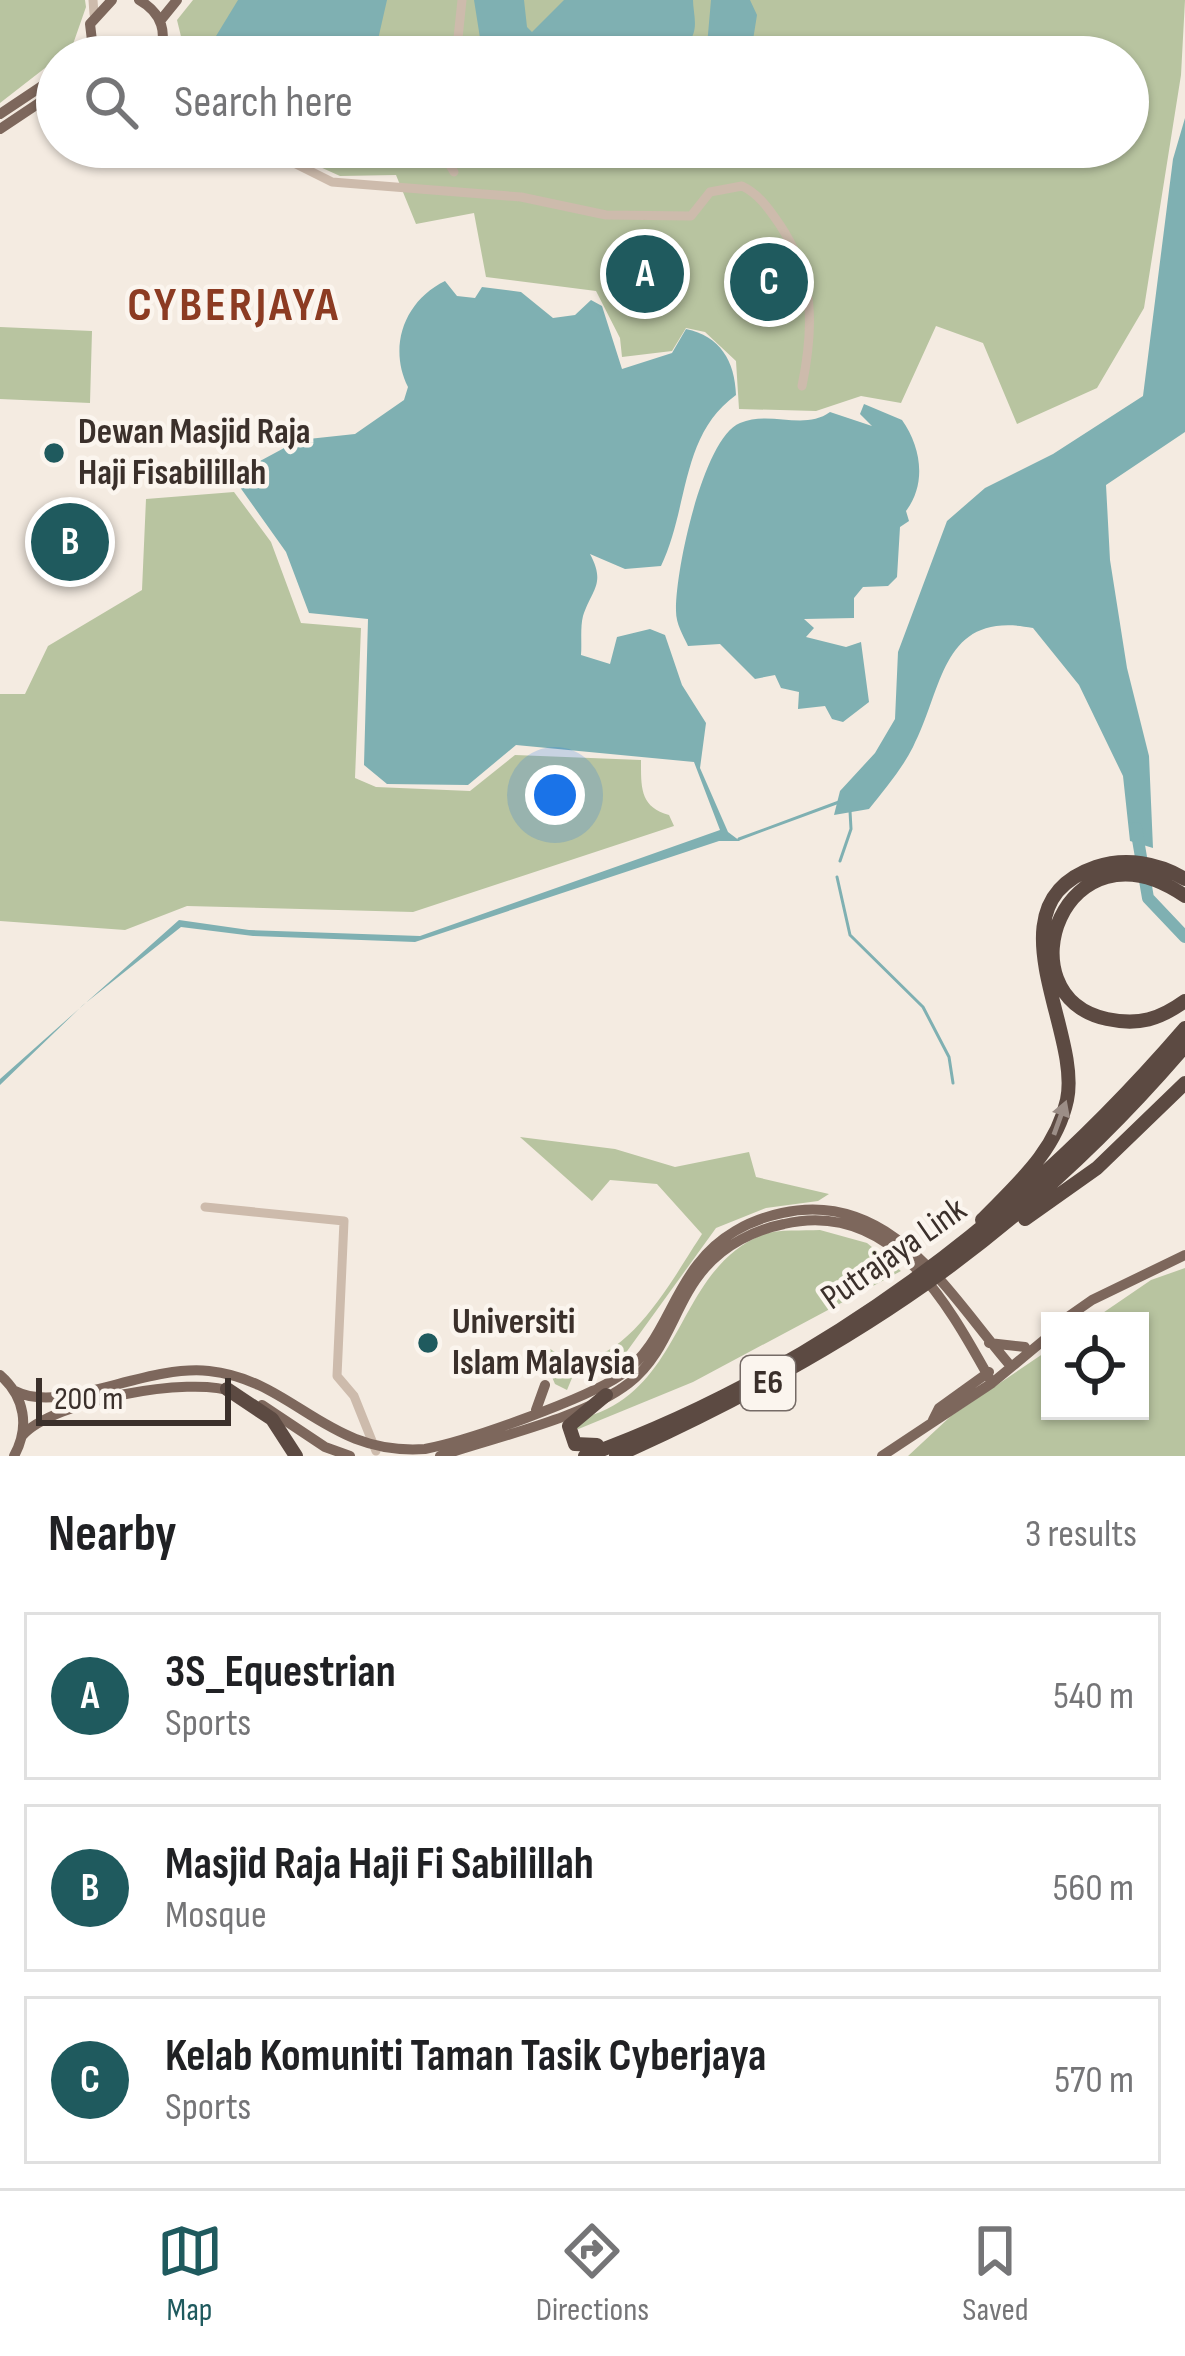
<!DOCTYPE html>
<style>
:root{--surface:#fff;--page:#f6f6f6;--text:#202124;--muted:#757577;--line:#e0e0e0;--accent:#1f5a5e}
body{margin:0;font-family:"Sofia Sans Condensed",sans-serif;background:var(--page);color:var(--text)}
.controls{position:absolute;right:36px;bottom:36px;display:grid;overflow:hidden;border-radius:0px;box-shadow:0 3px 9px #0004}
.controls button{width:108px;height:108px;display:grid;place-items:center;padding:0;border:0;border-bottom:3px solid var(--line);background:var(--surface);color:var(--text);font:60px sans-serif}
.scale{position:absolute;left:36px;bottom:30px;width:195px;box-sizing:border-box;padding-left:12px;border:6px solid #3b302b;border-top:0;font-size:33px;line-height:42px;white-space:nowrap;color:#3b302b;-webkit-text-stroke:9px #fbf5ee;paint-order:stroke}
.you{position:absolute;left:555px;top:795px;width:42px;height:42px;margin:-30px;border:9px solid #fff;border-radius:50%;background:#1a73e8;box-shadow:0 0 0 18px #1a73e833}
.badge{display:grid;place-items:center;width:78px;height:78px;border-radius:50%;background:var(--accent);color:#fff;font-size:39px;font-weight:700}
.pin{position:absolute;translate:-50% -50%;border:6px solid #fff;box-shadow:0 3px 12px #0006}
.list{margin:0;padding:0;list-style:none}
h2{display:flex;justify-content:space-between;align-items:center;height:156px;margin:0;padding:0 48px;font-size:51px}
h2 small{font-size:39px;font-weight:400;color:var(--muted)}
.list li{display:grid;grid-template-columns:78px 1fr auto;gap:36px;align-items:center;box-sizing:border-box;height:168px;margin:0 24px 24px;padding:0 24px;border:3px solid var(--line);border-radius:0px}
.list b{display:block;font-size:45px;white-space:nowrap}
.list p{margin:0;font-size:39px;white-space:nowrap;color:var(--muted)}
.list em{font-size:39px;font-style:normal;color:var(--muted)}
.icon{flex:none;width:66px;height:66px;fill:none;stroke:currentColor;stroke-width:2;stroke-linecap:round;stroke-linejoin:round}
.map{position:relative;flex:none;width:1185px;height:1456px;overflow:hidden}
.search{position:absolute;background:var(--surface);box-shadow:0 3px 9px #0004;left:36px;right:36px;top:36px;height:132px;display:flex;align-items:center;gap:30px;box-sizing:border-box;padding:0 42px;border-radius:66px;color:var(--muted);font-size:45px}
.sheet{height:732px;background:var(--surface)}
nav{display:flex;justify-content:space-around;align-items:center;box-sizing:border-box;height:168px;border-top:3px solid var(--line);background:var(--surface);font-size:33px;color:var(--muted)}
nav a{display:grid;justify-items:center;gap:6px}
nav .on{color:var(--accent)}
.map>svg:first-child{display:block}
</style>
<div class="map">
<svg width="1185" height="1456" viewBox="0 0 1185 1456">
<rect width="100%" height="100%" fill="#f4ebe1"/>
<path fill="#b8c4a0" d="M 0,0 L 85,0 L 86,7 L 72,47 L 0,103 Z
M 193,0 L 1185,0 L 1181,75 L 1144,308 L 1097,388 L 1017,424 L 983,343 L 936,326 L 901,403 L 861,396 L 816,411 L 739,409 L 736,361 L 705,332 L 686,328 L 672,351 L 622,357 L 620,338 L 596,291 L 486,277 L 474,213 L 416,224 L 396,175 L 340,176 L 276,147 L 1128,147 L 1128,57 L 186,57 L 177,20 Z
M 0,327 L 92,331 L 90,403 L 0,399 Z
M 234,492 L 271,542 L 301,623 L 361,628 L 355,778 L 376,787 L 470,791 L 515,755 L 641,760 C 641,788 640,807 669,815 L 674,826 L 413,912 L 187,906 L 125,930 L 0,921 L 0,694 L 25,694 L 48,646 L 142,590 L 146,499 Z
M 520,1137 L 615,1149 L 675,1167 L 749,1152 L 756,1177 L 829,1194 L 818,1201 L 766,1208 L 716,1228 L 625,1354 L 572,1378 L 567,1390 L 555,1384 L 542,1354 L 549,1348 C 612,1395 672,1279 702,1234 L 657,1184 L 610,1180 L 592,1201 Z
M 820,1230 L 867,1243 L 901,1271 L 693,1382 L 576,1430 L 579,1419 C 687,1393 673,1270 764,1234 C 779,1229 803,1231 820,1230 Z
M 1185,1268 L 1185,1456 L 908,1456 L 951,1416 L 1050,1349 L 1050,1411 L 1140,1411 L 1140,1321 L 1091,1321 L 1151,1280 Z"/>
<path fill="#7fb0b2" d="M 238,0 L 387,0 L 374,57 L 230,57 L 213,41 Z
M 474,0 L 524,0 L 527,27 L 532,32 L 564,0 L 693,0 C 693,11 698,26 692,37 C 675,69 570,57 532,57 L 525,49 L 516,57 L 483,57 Z
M 711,0 L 750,0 L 757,15 L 753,40 L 740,43 L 732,57 L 706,57 Z
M 1185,118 L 1185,432 L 1106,485 L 1110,560 L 1127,668 L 1149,756 L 1153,848 L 1130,841 L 1123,776 L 1079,685 L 1033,628 C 941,610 944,687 913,747 C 902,769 885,789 869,809 L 834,815 L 840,791 L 875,753 L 895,719 L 898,652 L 947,521 L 985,488 L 1053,454 L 1143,396 L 1173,159 Z
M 445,281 L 457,296 L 475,298 L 482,287 L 521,292 L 553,318 L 575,315 L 591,300 L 602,306 L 622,369 L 672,353 L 686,329 C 720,336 735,361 736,395 C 680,435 689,508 661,566 L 625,569 L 590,554 C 606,584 592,589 583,616 C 580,627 582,644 581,655 L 610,664 L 617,637 L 650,629 L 665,635 L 682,685 L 706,723 L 700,768 L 728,832 L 740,841 L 719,841 L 415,942 L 253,936 L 181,927 L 83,1005 L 0,1085 L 0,1079 L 179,920 L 249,930 L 420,936 L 720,830 L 694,762 L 516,745 L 468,785 L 387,784 L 364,765 L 368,619 L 309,613 L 286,552 L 232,476 L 299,440 L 355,434 L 404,400 L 408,387 C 388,347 404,301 445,281 Z
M 864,404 L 902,420 C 921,447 927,483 906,511 L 909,521 L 900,527 L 897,577 L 888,586 L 863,587 L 854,598 L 854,618 L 804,619 L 814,628 L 806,637 L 846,647 L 861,642 L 869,702 L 843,722 L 832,719 L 825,706 L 798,709 L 799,692 L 781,688 L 775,675 L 755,679 L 720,644 L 688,646 C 683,635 676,624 676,611 C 675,572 703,438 740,423 C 770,410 804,431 830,412 L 872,426 L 860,414 Z"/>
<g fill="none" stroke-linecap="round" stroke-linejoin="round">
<path stroke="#7fb0b2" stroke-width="3" d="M 739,839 L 839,802
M 840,861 L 851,829 L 850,811
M 837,877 L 850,935 L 923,1007 L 949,1057 L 953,1083"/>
<path stroke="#7fb0b2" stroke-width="12" d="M 1136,828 L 1148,898 L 1185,937"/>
<path stroke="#cdbbac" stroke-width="9" d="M 93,0 L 94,14
M 163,39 L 173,57
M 456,57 L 462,0
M 262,147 L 332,182 L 521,197 L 606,215 L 691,216 L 710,192 L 742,186 C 759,194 769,209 780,225 C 815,277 814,328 802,386
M 439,147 L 454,172
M 205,1207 L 344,1221 L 337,1376 L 354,1396 L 376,1451"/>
<path stroke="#7d675c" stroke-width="10" d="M 139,0 C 162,13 169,34 157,57
M 160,21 L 177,0
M 94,57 L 90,24 L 112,0
M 0,114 L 57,76
M 0,129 L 57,91
M 1062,1321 L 1092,1300 L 1185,1255
M 989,1343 L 1025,1347
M 0,1375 C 25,1397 30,1427 14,1456
M 15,1391 C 61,1415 145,1364 209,1371 C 294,1380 326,1456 425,1449 C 468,1441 586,1399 621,1375 C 661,1347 669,1300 698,1264 C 718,1237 749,1220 782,1213 C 891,1189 948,1293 1009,1364
M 262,1405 L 325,1447 L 350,1456
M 536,1410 L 545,1385
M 933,1420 L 939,1408 L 989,1372
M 22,1436 C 52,1401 191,1375 234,1392
M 440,1456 C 495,1437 584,1418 629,1383 C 668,1353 674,1303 705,1268 C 725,1245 754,1230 784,1224 C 892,1199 948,1304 992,1383
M 882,1456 L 992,1383 L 1050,1335"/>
<path stroke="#5c4a42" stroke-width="14" d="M 1185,896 C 1064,813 1000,996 1107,1019 C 1139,1026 1160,1019 1185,1001
M 1025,1219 L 1097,1168 L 1185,1083
M 982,1220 C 1017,1184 1056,1151 1067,1100 C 1082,1030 987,904 1096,867 C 1126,857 1158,863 1185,879
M 227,1389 L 272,1419 L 296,1456
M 597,1445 L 575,1444 L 569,1426 L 606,1395
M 585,1456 C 820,1371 1023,1216 1185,1028
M 616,1456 C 845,1353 1021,1238 1185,1046"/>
</g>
<defs><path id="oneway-solid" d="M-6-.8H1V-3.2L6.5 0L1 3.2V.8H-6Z" transform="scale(3)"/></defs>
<use fill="#9c8e87" href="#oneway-solid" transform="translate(1060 1118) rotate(-70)"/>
<g fill="#1f5a5e" stroke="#fbf5ee" stroke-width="4.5">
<circle cx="54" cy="453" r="12"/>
<circle cx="428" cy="1343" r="12"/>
</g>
<g text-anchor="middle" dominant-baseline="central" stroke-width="9" stroke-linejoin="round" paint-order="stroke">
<rect fill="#fbf5ee" stroke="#756b66" stroke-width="3" x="741" y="1356" width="54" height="54" rx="9"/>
<g font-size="33" font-weight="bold" fill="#3b302b">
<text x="768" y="1383">E6</text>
</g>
<g font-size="36" font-weight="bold" fill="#3b302b" stroke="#fbf5ee" text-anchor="start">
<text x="78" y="432">Dewan Masjid Raja<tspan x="78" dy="41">Haji Fisabilillah</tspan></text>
<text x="452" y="1322">Universiti<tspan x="452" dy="41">Islam Malaysia</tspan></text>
</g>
<g font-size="36" fill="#3b302b" stroke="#fbf5ee">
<text transform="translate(894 1254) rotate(-35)">Putrajaya Link</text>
</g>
<g font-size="48" font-weight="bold" letter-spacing="3" fill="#8c3b22" stroke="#fbf5ee">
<text x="234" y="305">CYBERJAYA</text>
</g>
</g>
</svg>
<div class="controls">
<button><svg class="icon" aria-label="locate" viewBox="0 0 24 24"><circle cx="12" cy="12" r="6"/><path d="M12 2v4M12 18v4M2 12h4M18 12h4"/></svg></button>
</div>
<div class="scale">200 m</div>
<div class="you"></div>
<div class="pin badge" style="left:645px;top:274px">A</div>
<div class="pin badge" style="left:70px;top:542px">B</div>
<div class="pin badge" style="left:769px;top:282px">C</div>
<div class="search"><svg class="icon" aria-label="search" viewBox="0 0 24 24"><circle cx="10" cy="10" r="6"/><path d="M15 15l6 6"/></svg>Search here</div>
</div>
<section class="sheet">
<h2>Nearby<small>3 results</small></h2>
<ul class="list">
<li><span class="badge">A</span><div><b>3S_Equestrian</b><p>Sports</p></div><em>540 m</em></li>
<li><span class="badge">B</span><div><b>Masjid Raja Haji Fi Sabilillah</b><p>Mosque</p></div><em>560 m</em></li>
<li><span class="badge">C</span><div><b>Kelab Komuniti Taman Tasik Cyberjaya</b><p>Sports</p></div><em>570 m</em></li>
</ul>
</section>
<nav>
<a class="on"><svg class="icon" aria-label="map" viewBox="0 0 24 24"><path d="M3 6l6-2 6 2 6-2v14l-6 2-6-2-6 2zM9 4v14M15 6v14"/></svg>Map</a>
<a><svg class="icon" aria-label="directions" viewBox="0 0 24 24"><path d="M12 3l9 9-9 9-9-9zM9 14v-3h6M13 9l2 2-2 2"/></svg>Directions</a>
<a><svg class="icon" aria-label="saved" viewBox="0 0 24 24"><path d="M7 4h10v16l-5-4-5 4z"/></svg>Saved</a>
</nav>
